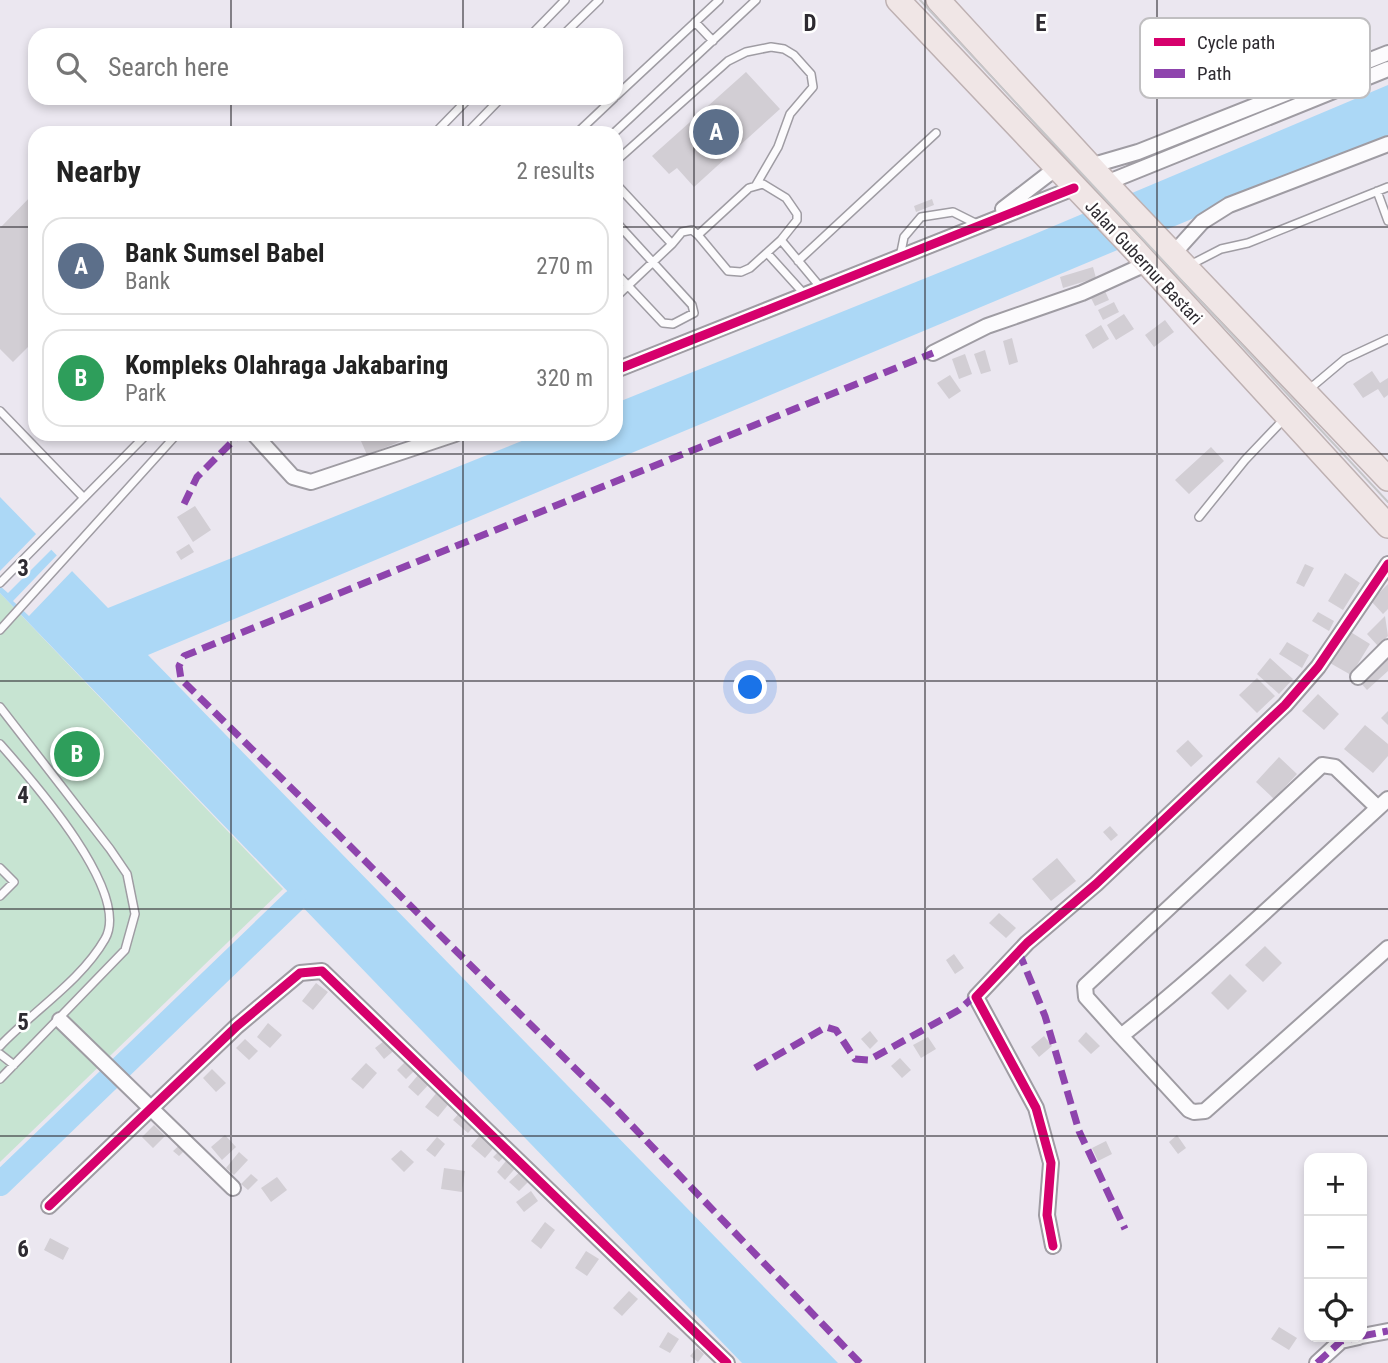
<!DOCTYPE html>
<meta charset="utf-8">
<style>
:root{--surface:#fff;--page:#f6f6f6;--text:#222;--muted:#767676;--line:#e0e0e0;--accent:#706d74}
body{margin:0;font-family:"Roboto Condensed",sans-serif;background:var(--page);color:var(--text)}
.controls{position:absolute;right:21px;bottom:21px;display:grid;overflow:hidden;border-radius:14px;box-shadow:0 4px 10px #0003}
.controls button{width:63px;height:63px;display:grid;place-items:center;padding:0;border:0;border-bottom:2px solid var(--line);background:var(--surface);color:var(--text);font:35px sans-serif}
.you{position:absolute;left:751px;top:688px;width:24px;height:24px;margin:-18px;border:5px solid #fff;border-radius:50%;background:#1a73e8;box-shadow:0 0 0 10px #1a73e833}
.badge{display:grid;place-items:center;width:46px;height:46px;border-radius:50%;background:var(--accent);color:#fff;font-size:23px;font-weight:700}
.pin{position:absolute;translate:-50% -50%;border:4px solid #fff;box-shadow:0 2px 7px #0006}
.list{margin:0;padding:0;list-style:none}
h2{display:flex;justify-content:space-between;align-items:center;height:91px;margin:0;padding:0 28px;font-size:30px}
h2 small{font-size:23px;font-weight:400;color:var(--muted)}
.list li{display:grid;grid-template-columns:46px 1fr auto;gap:21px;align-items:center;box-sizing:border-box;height:98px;margin:0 14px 14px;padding:0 14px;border:2px solid var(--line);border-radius:21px}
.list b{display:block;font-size:26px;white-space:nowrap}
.list p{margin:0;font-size:23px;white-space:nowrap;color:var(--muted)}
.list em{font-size:23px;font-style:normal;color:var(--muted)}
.icon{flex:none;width:38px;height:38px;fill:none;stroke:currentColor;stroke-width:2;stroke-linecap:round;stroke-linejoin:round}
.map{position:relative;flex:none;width:1388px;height:1363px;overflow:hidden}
.search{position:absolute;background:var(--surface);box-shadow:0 4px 10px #0003;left:28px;top:28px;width:595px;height:77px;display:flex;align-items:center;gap:18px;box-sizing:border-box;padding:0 24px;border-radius:21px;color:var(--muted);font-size:26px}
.panel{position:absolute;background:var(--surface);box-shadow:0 4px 10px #0003;left:28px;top:126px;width:595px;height:315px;border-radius:21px}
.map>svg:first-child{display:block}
</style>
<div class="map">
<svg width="1388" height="1363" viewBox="0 0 1388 1363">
<rect width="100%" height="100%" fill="#ebe7f0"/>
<path fill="#c7e4d2" d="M 0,593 L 283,889 L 0,1162 Z"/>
<path fill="#acd8f6" d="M 1388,85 L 1388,137 L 148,655 L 838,1363 L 742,1363 L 0,593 L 0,497 L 108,608 L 539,434 L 616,434 L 616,403 L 1030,236 Z"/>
<path fill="#ebe7f0" d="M 38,532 L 53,548 L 8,593 L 0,586 L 0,571 Z
M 59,553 L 74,569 L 29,616 L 13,601 Z"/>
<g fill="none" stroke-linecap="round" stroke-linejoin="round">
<path stroke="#acd8f6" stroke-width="24" d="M 0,1184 L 294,901"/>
</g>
<path fill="#d2ced4" d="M 746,72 L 780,109 L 694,187 L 677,168 L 669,174 L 652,156 Z
M 35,192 L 35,340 L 13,362 L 0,349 L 0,228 Z
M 932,199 L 934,205 L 916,212 L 914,206 Z
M 1093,267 L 1096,278 L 1063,288 L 1060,277 Z
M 1105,291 L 1109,300 L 1095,306 L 1091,298 Z
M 1114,302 L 1119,312 L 1103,320 L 1098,310 Z
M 1124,314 L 1134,329 L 1116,340 L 1107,325 Z
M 1165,320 L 1174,332 L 1154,347 L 1145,335 Z
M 1101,325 L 1109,339 L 1093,349 L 1085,335 Z
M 1012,338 L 1018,362 L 1009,365 L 1003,341 Z
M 985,350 L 991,371 L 981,374 L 974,354 Z
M 965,354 L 972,374 L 959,379 L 952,359 Z
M 1372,371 L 1380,383 L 1388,378 L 1388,395 L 1384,398 L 1378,389 L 1363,398 L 1353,384 Z
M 950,375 L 961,391 L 949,399 L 937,383 Z
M 358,434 L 404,434 L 406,439 L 367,455 Z
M 1211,447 L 1224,461 L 1189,494 L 1175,480 Z
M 195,506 L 211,530 L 193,542 L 177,517 Z
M 189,544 L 194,552 L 181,560 L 176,552 Z
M 1305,564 L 1314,568 L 1304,587 L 1296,583 Z
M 1345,573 L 1360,583 L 1343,610 L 1328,601 Z
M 1388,584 L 1388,609 L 1383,614 L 1371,601 Z
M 1318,612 L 1334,621 L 1329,631 L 1312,621 Z
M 1385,616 L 1388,636 L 1378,646 L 1367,634 Z
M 1349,631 L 1370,644 L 1351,675 L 1330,663 Z
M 1287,642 L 1309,655 L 1302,668 L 1279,654 Z
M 1388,655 L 1388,671 L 1367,690 L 1359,681 Z
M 1270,658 L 1293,679 L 1279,694 L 1257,674 Z
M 1257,678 L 1275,696 L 1257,713 L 1239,695 Z
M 1318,694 L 1339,714 L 1324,730 L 1302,711 Z
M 1388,711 L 1388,725 L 1381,718 Z
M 1365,725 L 1388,744 L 1388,756 L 1373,773 L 1344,749 Z
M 1188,740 L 1203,756 L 1191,767 L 1176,751 Z
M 1279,757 L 1297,774 L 1274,799 L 1256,782 Z
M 1110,826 L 1118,835 L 1111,841 L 1103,832 Z
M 1057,858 L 1076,881 L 1051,901 L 1032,879 Z
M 999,913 L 1016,928 L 1006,938 L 989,923 Z
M 1265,946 L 1282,963 L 1263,982 L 1245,965 Z
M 954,954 L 964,968 L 955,974 L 946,960 Z
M 1230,974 L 1247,991 L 1228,1010 L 1211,993 Z
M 316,983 L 328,992 L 313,1010 L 302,1001 Z
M 268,1023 L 282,1035 L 270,1048 L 257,1037 Z
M 870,1031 L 878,1041 L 870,1049 L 861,1039 Z
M 1086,1032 L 1100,1046 L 1091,1054 L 1078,1041 Z
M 1044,1036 L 1052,1046 L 1039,1057 L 1031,1047 Z
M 928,1037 L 936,1049 L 921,1058 L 913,1045 Z
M 388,1038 L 397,1048 L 384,1059 L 375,1048 Z
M 245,1039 L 258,1051 L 249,1060 L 236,1048 Z
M 409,1058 L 418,1067 L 406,1079 L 397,1070 Z
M 900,1058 L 911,1070 L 902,1078 L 891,1066 Z
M 366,1063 L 377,1073 L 363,1089 L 351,1079 Z
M 212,1069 L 226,1083 L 216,1092 L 203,1078 Z
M 419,1074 L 430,1083 L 418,1096 L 408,1087 Z
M 438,1091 L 451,1101 L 438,1117 L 425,1107 Z
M 461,1111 L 476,1124 L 468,1133 L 453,1120 Z
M 154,1125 L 165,1136 L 153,1148 L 142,1137 Z
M 482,1133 L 496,1145 L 485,1158 L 471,1146 Z
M 225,1135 L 236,1147 L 222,1160 L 211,1147 Z
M 1177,1135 L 1186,1148 L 1178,1154 L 1169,1142 Z
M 437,1137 L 445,1144 L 435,1157 L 426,1150 Z
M 1106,1141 L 1112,1154 L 1098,1161 L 1092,1148 Z
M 183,1142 L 188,1147 L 179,1156 L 173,1151 Z
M 502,1148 L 507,1153 L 499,1162 L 493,1157 Z
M 401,1150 L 414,1162 L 404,1172 L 391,1159 Z
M 239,1152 L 248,1160 L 234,1175 L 226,1168 Z
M 510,1156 L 519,1164 L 505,1180 L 497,1172 Z
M 444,1168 L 465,1171 L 462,1192 L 441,1189 Z
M 523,1169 L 532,1178 L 519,1191 L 509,1182 Z
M 251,1174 L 258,1180 L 248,1190 L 241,1184 Z
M 277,1177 L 287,1190 L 271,1202 L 261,1188 Z
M 531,1191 L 538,1201 L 524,1212 L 516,1202 Z
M 545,1222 L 555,1230 L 541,1249 L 531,1241 Z
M 50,1238 L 69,1248 L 63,1260 L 44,1250 Z
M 586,1251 L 599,1259 L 587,1276 L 575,1268 Z
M 629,1291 L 638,1299 L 622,1316 L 613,1308 Z
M 1279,1327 L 1297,1338 L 1289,1350 L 1271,1339 Z
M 668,1332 L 679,1339 L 670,1353 L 659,1347 Z
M 697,1348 L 704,1354 L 698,1362 L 690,1356 Z"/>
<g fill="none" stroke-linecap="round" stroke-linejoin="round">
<g stroke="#9f9ca3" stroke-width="10">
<path id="service" d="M 695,22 L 713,41
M 531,35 L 565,0
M 563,35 L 599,0
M 616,96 L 719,0
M 435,133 L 469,98
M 467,133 L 501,98
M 577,133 L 614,98
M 614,133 L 756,0
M 616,161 L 728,61 L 746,52 L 771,47 L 784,49 L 794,55 L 811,74 L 813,87 L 790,114 L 778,147 L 756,185
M 616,184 L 672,244 L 682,232 L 692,230 L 698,235
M 763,184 L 786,198 L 797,214 L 797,220 L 781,240 L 750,268 L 741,272 L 728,271 L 698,235 L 749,188 Z
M 1377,191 L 1388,221
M 616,222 L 692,305 L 694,313 L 673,324 L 663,323 L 616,273
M 781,240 L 821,288
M 767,253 L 806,296
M 900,257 L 904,237 L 921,217 L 953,212 L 977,224
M 798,261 L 936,133
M 1190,265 L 1221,249 L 1248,243 L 1388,187
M 616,297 L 672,244
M 1307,391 L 1345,359 L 1388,339
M 0,411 L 84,498
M 1199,517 L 1245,460 L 1284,419
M 0,583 L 147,434
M 0,630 L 177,434
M 0,707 L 110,849 L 127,874 L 135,914 L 125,950 L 0,1079
M 0,744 C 31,779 132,892 105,939 C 81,981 33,1011 0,1046
M 0,868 L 14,882 L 0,896
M 0,1054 L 14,1065"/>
</g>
<g stroke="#9f9ca3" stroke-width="18">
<path id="minor" d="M 1090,166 L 1138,152 L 1388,53
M 1106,183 L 1388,69
M 1003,209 L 1055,169
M 1174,253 L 1202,222 L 1229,205 L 1388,144
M 933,353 L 987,326 L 1082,293 L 1148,263
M 616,370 L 1074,188
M 254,434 L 293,477 L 311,482 L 455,434
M 1358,677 L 1388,647
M 1378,808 L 1335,767 L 1322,765 L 1085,986 L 1086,997 L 1121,1036 C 1210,965 1294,885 1378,808 L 1388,799
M 60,1020 L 233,1188
M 1121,1036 L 1189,1110 L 1194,1112 L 1205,1111 L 1388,948
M 49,1206 L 237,1026 L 300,973 L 322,971 L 727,1363
M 1053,1246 L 1047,1215 L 1051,1163 L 1036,1108 L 976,997 L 1027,943 L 1096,884 L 1285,705 L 1318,667 L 1388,564
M 1362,1336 L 1388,1331
M 1317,1363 L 1341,1341 L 1359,1337"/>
</g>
<g stroke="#beb1b2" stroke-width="26">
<path id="trunk" d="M 898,0 L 1134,249 L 1388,526
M 938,0 L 1118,196 L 1388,479"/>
</g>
<use href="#service" stroke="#fcfbfd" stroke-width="7"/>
<use href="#minor" stroke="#fcfbfd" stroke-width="14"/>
<use href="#trunk" stroke="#f0e6e6" stroke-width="23"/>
<path stroke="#c6c6c8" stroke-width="2" d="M 920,0 L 1388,502"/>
<path stroke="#8e44ad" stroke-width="7" stroke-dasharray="14 7" stroke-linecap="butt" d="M 184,504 L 197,477 L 240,434
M 1019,952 L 1045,1016 L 1079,1131 L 1125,1229
M 755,1068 L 826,1027 L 836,1030 L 855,1059 L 869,1060 L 959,1010 L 978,993
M 1362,1336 L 1388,1331
M 860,1363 L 613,1106 L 181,679 L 179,666 L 184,656 L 933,353
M 1317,1363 L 1341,1341 L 1359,1337"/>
<g stroke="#fff" stroke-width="13">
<path id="cycleway" d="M 616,370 L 1074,188
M 49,1206 L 237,1026 L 300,973 L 322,971 L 727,1363
M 1053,1246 L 1047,1215 L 1051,1163 L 1036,1108 L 976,997 L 1027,943 L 1096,884 L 1285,705 L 1318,667 L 1388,564"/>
</g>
<use href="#cycleway" stroke="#d6006c" stroke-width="9"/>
</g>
<path fill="none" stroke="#2e2b31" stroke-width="2" stroke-opacity="0.55" d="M 231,0 L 231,35M 463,0 L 463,35M 694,0 L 694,1363M 925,0 L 925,1363M 1157,0 L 1157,1363M 231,98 L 231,133M 463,98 L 463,133M 0,227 L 35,227M 616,227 L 1388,227M 231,434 L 231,1363M 463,434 L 463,1363M 0,454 L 1388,454M 0,681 L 1388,681M 0,909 L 1388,909M 0,1136 L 1388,1136"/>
<g text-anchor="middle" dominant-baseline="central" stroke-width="5" stroke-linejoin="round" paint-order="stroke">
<g font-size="18" fill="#2e2b31" stroke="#fff">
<text transform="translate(1144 262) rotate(47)">Jalan Gubernur Bastari</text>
</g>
</g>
<rect x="1140" y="18" width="230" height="80" rx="10" fill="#fff" stroke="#c0bfc1" stroke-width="2"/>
<rect x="1154" y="38" width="31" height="8" fill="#d6006c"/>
<rect x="1154" y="69" width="31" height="9" fill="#8e44ad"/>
<g font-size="19" fill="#2e2b31">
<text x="1197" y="49">Cycle path</text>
<text x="1197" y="80">Path</text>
</g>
<g font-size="23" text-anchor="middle" font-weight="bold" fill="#2e2b31" stroke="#fff" stroke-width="5" stroke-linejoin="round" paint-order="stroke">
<text x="810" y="31">D</text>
<text x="1041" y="31">E</text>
<text x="23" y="576">3</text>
<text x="23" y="803">4</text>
<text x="23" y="1030">5</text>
<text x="23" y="1257">6</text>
</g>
</svg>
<div class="controls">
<button>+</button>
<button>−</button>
<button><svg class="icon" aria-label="locate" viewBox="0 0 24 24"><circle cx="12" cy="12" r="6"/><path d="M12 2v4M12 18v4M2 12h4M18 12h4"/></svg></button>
</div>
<div class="you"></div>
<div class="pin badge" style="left:716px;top:132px;background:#5c6f8a">A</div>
<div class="pin badge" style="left:77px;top:754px;background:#2e9e5b">B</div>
<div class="search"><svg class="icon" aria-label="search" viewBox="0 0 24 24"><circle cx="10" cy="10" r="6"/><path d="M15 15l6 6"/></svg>Search here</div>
<section class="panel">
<h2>Nearby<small>2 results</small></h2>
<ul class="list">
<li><span class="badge" style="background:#5c6f8a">A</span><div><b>Bank Sumsel Babel</b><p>Bank</p></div><em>270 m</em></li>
<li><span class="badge" style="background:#2e9e5b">B</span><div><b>Kompleks Olahraga Jakabaring</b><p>Park</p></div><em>320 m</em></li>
</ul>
</section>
</div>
